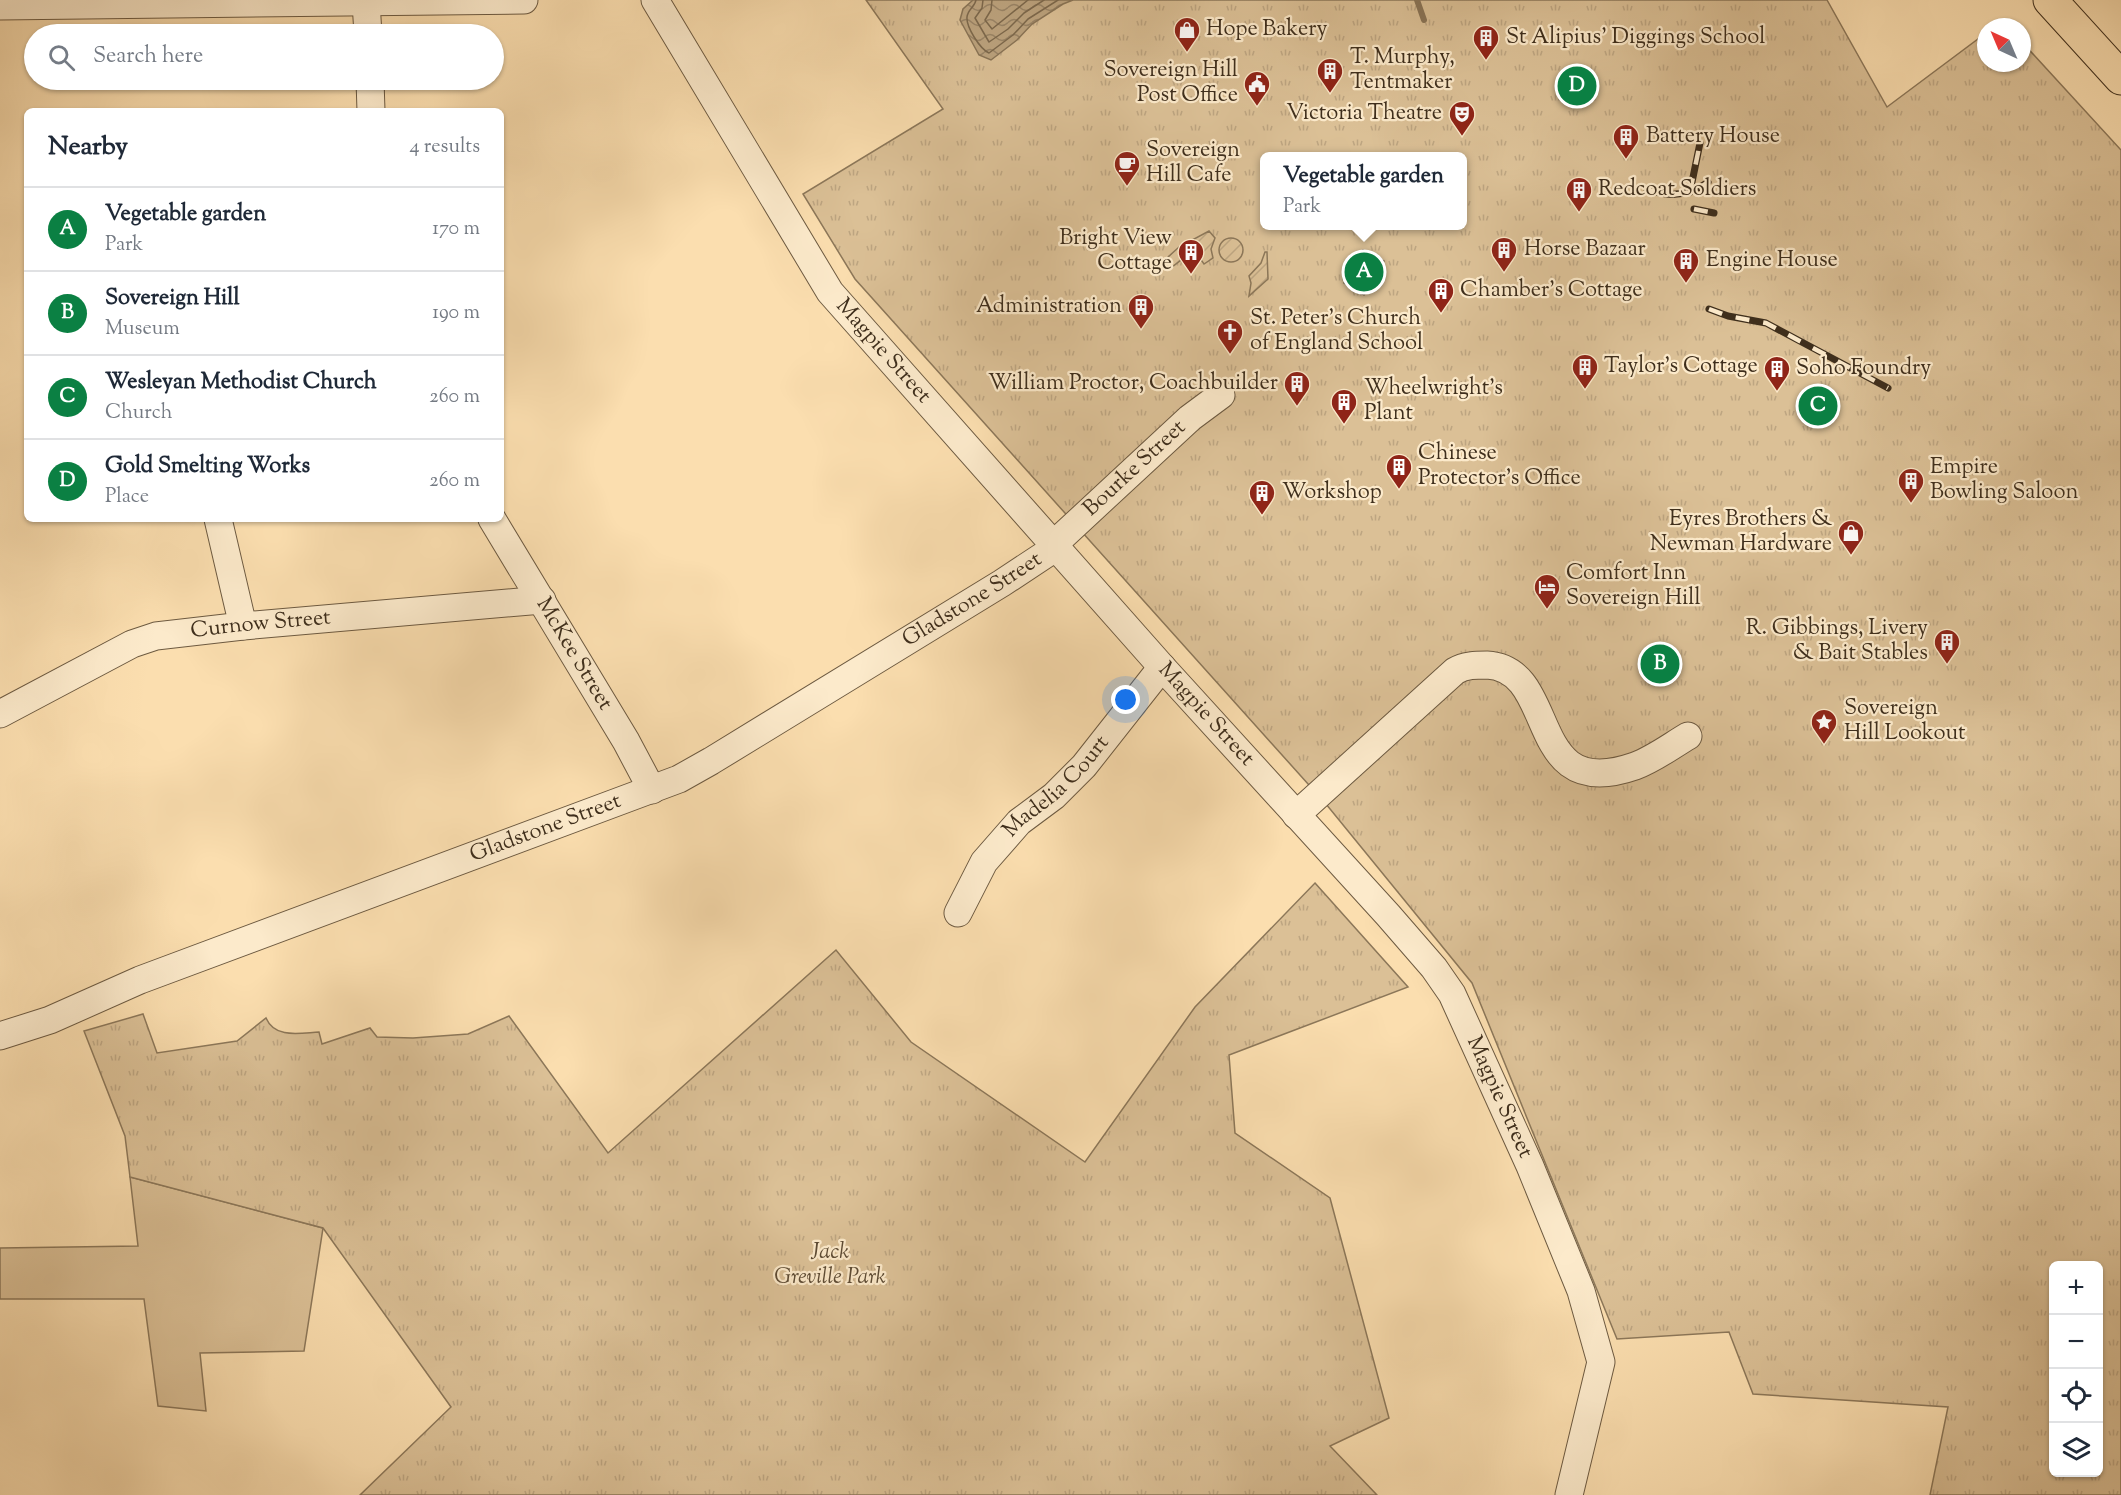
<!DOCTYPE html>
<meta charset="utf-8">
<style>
:root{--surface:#fff;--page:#f6f6f7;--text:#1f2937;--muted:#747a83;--line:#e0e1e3;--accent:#0b8043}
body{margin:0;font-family:"Sorts Mill Goudy",serif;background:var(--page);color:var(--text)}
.controls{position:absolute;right:18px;bottom:18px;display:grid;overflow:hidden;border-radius:9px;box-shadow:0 2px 4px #0004}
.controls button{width:54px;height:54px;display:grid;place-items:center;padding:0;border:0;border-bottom:2px solid var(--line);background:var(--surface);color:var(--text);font:30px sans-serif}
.compass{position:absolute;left:1977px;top:18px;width:54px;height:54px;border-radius:50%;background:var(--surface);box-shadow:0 2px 4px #0004;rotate:316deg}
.you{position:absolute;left:1126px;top:700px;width:21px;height:21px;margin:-15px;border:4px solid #fff;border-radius:50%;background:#1a73e8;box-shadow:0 0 0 9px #1a73e833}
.badge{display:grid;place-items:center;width:39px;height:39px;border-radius:50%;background:var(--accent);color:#fff;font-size:20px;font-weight:700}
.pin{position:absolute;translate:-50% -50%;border:3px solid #fff;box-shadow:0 2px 6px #0006}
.popup{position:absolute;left:1260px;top:152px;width:207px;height:78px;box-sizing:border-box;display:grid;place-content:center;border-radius:9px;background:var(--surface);filter:drop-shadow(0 2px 4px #0005);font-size:20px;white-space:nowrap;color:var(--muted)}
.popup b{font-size:22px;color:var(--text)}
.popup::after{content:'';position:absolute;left:50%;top:100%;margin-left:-12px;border:12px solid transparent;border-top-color:var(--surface)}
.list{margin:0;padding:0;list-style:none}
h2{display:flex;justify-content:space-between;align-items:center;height:78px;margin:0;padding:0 24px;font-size:26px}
h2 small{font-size:20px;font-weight:400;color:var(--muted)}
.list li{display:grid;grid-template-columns:39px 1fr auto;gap:18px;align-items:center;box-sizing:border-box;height:84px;padding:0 24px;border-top:2px solid var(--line)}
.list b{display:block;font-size:22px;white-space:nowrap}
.list p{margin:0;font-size:20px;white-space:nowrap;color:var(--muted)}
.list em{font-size:20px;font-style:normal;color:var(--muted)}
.icon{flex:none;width:33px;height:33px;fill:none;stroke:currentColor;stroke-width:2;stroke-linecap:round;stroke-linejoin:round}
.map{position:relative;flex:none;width:2121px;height:1495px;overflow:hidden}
.search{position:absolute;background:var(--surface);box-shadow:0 2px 4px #0004;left:24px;top:24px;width:480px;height:66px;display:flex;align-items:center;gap:15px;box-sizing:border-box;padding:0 21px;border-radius:33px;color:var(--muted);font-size:22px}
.panel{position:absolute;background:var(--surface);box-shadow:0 2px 4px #0004;left:24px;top:108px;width:480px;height:414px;border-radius:9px}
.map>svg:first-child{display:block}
</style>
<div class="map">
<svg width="2121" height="1495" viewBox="0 0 2121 1495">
<defs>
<pattern id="park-tufts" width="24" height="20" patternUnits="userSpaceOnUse" patternTransform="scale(1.5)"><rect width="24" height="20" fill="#dbc096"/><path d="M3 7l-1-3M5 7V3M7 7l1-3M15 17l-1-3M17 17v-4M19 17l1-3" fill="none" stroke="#bda581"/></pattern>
<pattern id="garden-furrows" width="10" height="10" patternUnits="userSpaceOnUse" patternTransform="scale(1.5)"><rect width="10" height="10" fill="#dbc096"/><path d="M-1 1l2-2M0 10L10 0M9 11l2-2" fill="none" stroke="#bda581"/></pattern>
<pattern id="water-waves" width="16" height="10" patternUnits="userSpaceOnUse" patternTransform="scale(1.5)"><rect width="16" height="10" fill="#bba27d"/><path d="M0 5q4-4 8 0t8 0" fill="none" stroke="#998466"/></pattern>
</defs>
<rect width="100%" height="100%" fill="#fbdeaf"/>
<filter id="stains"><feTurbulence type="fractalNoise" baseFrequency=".00333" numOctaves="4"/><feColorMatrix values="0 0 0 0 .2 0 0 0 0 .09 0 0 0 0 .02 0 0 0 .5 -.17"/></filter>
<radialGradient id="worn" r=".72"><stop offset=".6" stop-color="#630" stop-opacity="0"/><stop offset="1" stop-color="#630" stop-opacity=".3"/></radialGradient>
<path fill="#dbc096" stroke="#8c7759" stroke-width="1.5" d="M 130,1177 L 323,1228 L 304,1351 L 200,1353 L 206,1411 L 158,1406 L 144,1299 L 0,1299 L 0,1248 L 138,1246 Z"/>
<path fill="url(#park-tufts)" stroke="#8c7759" stroke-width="1.5" fill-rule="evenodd" d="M 866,0 L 1827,0 L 1887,107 L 1978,39 L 1986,39 L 1986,63 L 2022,63 L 2022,42 L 2121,150 L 2121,1495 L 1930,1495 L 1948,1407 L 1753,1394 L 1729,1332 L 1617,1339 L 1472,983 L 1326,804 L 855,279 L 803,194 L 943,109 ZM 1265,156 L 1463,156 L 1463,226 L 1265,226 ZM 2054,1266 L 2098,1266 L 2098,1472 L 2054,1472 Z
M 1315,883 L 1408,987 L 1229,1055 L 1235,1133 L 1330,1198 L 1389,1418 L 1330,1446 L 1377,1495 L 360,1495 L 451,1407 L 323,1228 L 130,1177 L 125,1136 L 84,1031 L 143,1014 L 157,1053 L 237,1041 L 266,1018 C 275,1039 300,1033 319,1032 L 322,1044 L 370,1028 L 377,1037 L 413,1038 L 468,1034 L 509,1016 L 608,1153 L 836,950 L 911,1042 L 1085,1162 L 1195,1007 Z"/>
<path fill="url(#garden-furrows)" stroke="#8c7759" stroke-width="1.5" d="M 1209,231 L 1215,238 L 1211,249 L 1213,258 L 1204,264 L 1194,250 L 1172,267 L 1168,257 L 1179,247 Z
M1219 250a12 12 0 1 1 24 0a12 12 0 1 1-24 0Z
M 1363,250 L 1384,261 L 1364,295 L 1344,283 Z
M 1265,252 L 1267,252 L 1268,279 L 1249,296 L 1251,283 L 1249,276 L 1261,263 Z"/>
<path fill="url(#water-waves)" stroke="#897456" stroke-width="1.5" d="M 973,0 L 1073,0 L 1063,4 L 1032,24 L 1017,40 L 991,60 L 979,55 L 960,20 L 963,9 Z"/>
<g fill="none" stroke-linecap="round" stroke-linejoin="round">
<path stroke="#7c684c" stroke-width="1.5" d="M 976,0 C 975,7 968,9 967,17 C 966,27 980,49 989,53 L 1013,35 L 1028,19 L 1058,0
M 983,0 L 982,8 L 975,18 L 989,42 L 1008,29 L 1024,13 L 1044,0
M 992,0 L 991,10 L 985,20 L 992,29 L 1028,0"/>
<path stroke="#897456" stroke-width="6" d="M 1417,0 L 1424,20"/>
<g stroke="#6d5a41" stroke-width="29">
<g id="minor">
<path id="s1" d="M 655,0 L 830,292 L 1162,667 L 1388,915 L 1434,968 L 1452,994 L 1530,1166 L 1581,1291 L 1601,1362 L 1569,1495"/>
<path d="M 366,2 L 368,34"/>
<path d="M 0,6 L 524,0"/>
<path d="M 370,80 L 371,111"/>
<path d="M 218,519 L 243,626"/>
<path id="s2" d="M 492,519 L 626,741 L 652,790"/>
<path id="s3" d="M 1053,545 L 1190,418 L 1221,395"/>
<path id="s4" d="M 0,714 L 132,644 L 156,636 L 243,626 L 542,600"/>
<path d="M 1296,815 L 1455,671 C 1465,665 1476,665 1487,665 C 1561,669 1523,805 1635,766 C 1654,759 1671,746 1688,736"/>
<path id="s5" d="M 958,913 L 984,862 L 1019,822 L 1054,796 L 1084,766 L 1162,667"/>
<path id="s6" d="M 0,1036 L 50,1020 L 140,980 L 679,779 L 711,761 L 1002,583 L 1055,548"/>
</g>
</g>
<g stroke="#3e2e1c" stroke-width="35">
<path id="major" d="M 2050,0 L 2121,78"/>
</g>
<use href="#minor" stroke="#fceacb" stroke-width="27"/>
<use href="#major" stroke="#fbdeaf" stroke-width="33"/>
<g stroke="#3e2e1c" stroke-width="7">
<path id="rail" d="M 1647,189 C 1669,198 1689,196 1708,182
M 1690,192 L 1700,143
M 1694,209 L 1714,213
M 1709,309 L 1728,316 L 1766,323 L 1888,388"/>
</g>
<use href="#rail" stroke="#fceacb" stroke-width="4.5" stroke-dasharray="14" stroke-linecap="butt"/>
</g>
<defs>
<g id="shop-pin" transform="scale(1.35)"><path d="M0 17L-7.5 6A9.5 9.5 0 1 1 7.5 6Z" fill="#8f2418" stroke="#fceacb"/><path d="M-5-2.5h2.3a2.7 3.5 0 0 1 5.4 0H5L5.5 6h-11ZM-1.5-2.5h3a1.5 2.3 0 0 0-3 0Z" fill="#fff"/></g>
<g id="building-pin" transform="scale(1.35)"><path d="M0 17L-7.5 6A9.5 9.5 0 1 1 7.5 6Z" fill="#8f2418" stroke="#fceacb"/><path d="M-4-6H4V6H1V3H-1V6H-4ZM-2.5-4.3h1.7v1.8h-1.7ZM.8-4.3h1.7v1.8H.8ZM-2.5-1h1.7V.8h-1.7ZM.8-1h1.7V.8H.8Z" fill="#fff"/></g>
<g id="civic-pin" transform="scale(1.35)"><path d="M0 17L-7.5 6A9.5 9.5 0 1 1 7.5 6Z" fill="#8f2418" stroke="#fceacb"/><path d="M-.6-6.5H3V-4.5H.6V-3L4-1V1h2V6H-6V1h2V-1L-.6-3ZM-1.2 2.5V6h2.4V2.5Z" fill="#fff"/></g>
<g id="theatre-pin" transform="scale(1.35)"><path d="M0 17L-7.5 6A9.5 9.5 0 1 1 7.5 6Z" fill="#8f2418" stroke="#fceacb"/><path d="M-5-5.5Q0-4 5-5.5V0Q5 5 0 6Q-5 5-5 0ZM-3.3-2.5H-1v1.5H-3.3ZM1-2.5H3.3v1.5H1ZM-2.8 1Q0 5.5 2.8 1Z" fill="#fff"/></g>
<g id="cafe-pin" transform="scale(1.35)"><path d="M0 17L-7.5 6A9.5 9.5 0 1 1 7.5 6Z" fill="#8f2418" stroke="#fceacb"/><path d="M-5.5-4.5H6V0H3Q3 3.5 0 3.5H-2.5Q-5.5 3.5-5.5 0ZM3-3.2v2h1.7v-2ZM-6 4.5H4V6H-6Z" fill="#fff"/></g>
<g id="church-pin" transform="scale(1.35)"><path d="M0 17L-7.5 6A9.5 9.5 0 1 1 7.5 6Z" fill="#8f2418" stroke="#fceacb"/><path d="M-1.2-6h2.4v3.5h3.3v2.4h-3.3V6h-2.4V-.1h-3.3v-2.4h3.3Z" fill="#fff"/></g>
<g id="hotel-pin" transform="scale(1.35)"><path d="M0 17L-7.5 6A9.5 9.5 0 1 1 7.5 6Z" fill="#8f2418" stroke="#fceacb"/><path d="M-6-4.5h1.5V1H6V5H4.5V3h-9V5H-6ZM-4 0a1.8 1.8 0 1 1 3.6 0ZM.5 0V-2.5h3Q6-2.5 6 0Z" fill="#fff"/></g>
<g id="sight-pin" transform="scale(1.35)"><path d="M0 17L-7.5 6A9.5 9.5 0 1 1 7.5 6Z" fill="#8f2418" stroke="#fceacb"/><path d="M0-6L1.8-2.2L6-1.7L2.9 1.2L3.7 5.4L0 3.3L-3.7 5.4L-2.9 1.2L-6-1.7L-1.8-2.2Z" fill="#fff"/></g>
</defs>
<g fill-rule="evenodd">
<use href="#shop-pin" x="1187" y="30"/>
<use href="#building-pin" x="1486" y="38"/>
<use href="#building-pin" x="1330" y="71"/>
<use href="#civic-pin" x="1257" y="84"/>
<use href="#theatre-pin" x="1462" y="114"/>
<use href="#building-pin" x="1626" y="137"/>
<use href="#cafe-pin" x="1127" y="164"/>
<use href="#building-pin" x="1579" y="190"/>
<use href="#building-pin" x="1504" y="250"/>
<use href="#building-pin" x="1191" y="252"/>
<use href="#building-pin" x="1686" y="261"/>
<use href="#building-pin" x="1441" y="291"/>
<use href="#building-pin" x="1141" y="307"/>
<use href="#church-pin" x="1230" y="332"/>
<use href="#building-pin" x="1585" y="367"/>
<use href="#building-pin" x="1777" y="369"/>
<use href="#building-pin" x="1297" y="384"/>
<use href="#building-pin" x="1344" y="402"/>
<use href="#building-pin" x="1399" y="467"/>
<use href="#building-pin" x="1911" y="481"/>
<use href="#building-pin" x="1262" y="493"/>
<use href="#shop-pin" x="1851" y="533"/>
<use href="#hotel-pin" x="1547" y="587"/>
<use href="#building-pin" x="1947" y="642"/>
<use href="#sight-pin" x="1824" y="722"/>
</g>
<g text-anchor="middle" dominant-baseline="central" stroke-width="4.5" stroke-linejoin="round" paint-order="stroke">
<g font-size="22" fill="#3e2e1c" stroke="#fceacb" text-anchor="start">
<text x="1206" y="30">Hope Bakery</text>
<text x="1506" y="38">St Alipius’ Diggings School</text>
<text x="1350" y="58">T. Murphy,<tspan x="1350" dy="25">Tentmaker</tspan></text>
<text x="1238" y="71" text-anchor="end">Sovereign Hill<tspan x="1238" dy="25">Post Office</tspan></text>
<text x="1442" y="114" text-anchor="end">Victoria Theatre</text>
<text x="1646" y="137">Battery House</text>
<text x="1146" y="151">Sovereign<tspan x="1146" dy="25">Hill Cafe</tspan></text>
<text x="1598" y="190">Redcoat Soldiers</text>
<text x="1172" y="239" text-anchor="end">Bright View<tspan x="1172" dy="25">Cottage</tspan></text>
<text x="1524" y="250">Horse Bazaar</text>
<text x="1706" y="261">Engine House</text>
<text x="1460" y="291">Chamber's Cottage</text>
<text x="1122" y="307" text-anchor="end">Administration</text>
<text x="1250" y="319">St. Peter's Church<tspan x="1250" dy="25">of England School</tspan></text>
<text x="1604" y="367">Taylor's Cottage</text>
<text x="1796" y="369">Soho Foundry</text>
<text x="1278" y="384" text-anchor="end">William Proctor, Coachbuilder</text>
<text x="1364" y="389">Wheelwright's<tspan x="1364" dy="25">Plant</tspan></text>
<text x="1418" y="454">Chinese<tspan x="1418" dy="25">Protector's Office</tspan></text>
<text x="1930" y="468">Empire<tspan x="1930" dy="25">Bowling Saloon</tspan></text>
<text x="1282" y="493">Workshop</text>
<text x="1832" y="520" text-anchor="end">Eyres Brothers &amp;<tspan x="1832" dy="25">Newman Hardware</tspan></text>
<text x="1566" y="574">Comfort Inn<tspan x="1566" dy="25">Sovereign Hill</tspan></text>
<text x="1928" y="629" text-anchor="end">R. Gibbings, Livery<tspan x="1928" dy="25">&amp; Bait Stables</tspan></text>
<text x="1844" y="709">Sovereign<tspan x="1844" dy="25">Hill Lookout</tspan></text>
</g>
<g font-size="22" fill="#3e2e1c" stroke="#fceacb">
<text stroke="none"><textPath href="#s1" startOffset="420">Magpie Street</textPath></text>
<text stroke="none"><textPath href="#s3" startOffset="112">Bourke Street</textPath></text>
<text stroke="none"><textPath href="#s6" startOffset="1070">Gladstone Street</textPath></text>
<text stroke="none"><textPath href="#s4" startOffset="280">Curnow Street</textPath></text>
<text stroke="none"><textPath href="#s2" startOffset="158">McKee Street</textPath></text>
<text stroke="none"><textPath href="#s1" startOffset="906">Magpie Street</textPath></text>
<text stroke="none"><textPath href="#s5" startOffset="162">Madelia Court</textPath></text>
<text stroke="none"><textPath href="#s6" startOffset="584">Gladstone Street</textPath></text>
<text stroke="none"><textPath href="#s1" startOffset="1392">Magpie Street</textPath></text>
</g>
<g font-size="22" font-style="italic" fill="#5d4b34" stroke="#fceacb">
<text x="830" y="1253">Jack<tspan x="830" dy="25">Greville Park</tspan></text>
</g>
</g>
<rect width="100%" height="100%" filter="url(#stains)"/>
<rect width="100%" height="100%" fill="url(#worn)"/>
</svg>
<div class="controls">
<button>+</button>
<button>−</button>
<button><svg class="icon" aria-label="locate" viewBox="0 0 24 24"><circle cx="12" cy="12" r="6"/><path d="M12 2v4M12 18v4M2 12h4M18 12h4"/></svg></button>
<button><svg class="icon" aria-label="layers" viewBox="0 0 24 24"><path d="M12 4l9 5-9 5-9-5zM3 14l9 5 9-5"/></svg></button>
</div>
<svg class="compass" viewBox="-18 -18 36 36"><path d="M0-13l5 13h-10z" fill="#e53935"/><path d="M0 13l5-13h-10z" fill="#747a83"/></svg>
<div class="you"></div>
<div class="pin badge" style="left:1364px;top:272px">A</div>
<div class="popup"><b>Vegetable garden</b>Park</div>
<div class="pin badge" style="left:1660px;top:664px">B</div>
<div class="pin badge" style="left:1818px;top:406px">C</div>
<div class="pin badge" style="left:1577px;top:86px">D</div>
<div class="search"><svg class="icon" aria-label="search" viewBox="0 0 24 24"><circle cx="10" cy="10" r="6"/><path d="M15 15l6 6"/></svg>Search here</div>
<section class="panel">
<h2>Nearby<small>4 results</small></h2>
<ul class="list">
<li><span class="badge">A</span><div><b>Vegetable garden</b><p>Park</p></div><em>170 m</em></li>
<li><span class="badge">B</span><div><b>Sovereign Hill</b><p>Museum</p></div><em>190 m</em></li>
<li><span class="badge">C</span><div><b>Wesleyan Methodist Church</b><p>Church</p></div><em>260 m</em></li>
<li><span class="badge">D</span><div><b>Gold Smelting Works</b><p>Place</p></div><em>260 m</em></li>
</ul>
</section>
</div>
